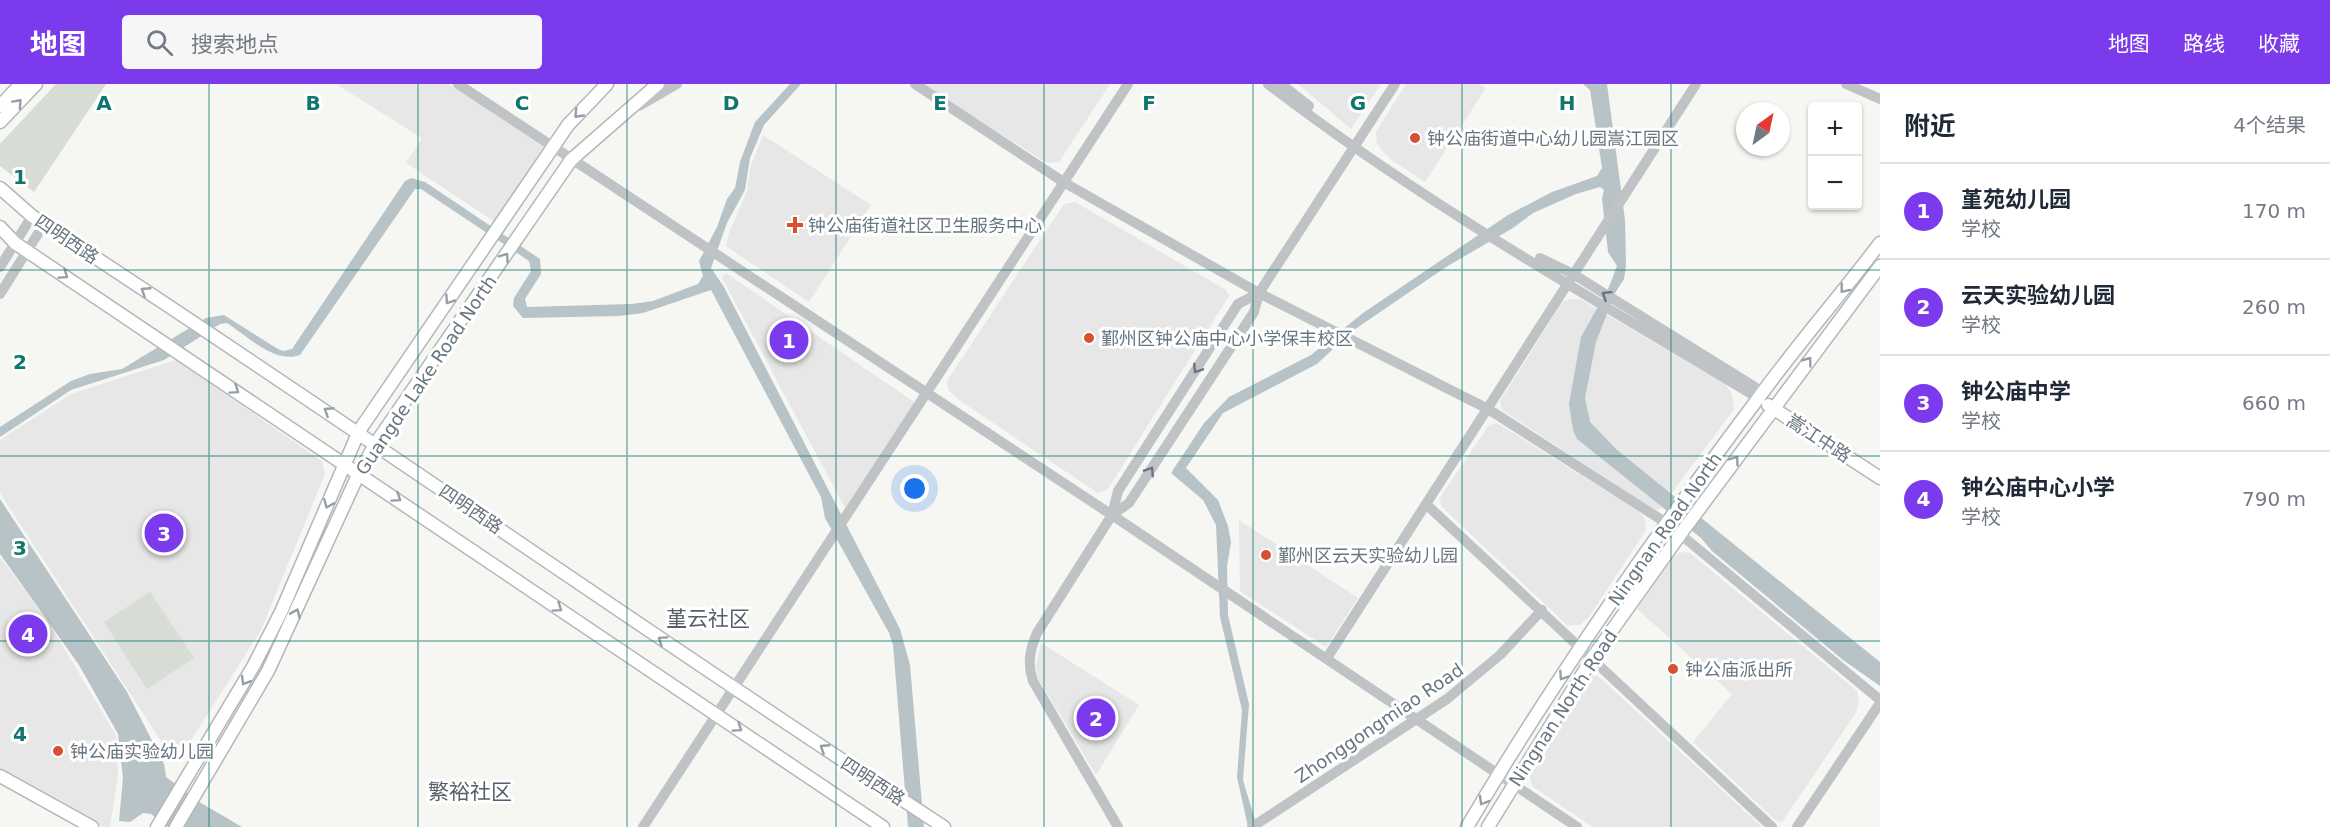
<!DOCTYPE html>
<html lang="zh">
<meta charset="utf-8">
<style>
:root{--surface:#fff;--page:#f6f6f7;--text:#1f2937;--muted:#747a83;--line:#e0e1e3;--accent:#7c3aed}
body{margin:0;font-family:"DejaVu Sans","Noto Sans SC",sans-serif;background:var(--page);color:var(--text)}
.controls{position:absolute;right:18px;top:18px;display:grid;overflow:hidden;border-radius:6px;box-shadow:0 2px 4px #0004}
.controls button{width:54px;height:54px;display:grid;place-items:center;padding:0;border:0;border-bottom:2px solid var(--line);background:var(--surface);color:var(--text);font:30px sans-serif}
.compass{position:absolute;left:1736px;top:18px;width:54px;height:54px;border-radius:50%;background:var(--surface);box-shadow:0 2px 4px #0004;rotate:33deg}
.you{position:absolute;left:915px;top:405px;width:21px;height:21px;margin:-15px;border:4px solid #fff;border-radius:50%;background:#1a73e8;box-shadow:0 0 0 9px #1a73e833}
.badge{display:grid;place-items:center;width:39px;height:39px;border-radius:50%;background:var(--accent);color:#fff;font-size:20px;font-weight:700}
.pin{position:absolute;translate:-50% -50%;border:3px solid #fff;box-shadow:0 2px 6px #0006}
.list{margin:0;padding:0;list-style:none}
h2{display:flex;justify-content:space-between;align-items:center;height:78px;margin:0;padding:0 24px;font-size:26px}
h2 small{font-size:20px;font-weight:400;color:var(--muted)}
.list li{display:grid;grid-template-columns:39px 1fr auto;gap:18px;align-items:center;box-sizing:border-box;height:96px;padding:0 24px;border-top:2px solid var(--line)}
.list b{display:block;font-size:22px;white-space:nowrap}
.list p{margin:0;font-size:20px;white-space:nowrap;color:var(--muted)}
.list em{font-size:20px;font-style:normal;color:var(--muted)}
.icon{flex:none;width:33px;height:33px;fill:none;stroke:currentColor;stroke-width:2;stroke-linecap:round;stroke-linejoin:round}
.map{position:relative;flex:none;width:1880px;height:743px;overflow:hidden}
header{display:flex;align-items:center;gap:36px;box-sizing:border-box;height:84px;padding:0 30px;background:var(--accent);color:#fff}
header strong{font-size:28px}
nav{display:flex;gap:33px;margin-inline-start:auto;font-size:21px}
.search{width:420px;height:54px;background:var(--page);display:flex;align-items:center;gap:15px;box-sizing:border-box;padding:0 21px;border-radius:6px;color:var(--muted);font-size:22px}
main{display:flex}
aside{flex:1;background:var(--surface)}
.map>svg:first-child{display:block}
</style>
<header>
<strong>地图</strong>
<div class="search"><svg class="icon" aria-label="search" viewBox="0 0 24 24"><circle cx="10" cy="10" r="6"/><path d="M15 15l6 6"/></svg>搜索地点</div>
<nav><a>地图</a><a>路线</a><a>收藏</a></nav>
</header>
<main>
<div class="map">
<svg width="1880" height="743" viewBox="0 0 1880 743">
<rect width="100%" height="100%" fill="#f6f6f2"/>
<path fill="#e6e7e6" d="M 336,0 L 449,0 L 546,64 L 495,138 L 406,79 L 422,54 Z
M 921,0 L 1110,0 L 1059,78 L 1047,79 Z
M 1298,0 L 1381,0 L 1351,45 Z
M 1406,0 L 1479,0 L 1486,4 L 1425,98 L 1389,74 L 1377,60 L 1376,48 Z
M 763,51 L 871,121 L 809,218 L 726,162 L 729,149 L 747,107 L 750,84 Z
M 1075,118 L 1226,206 L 1229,212 L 1108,405 L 1098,409 L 956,314 L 948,305 L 947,297 L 1064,120 Z
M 726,189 L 914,318 L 845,424 L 722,194 Z
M 1571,215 L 1580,215 L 1725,300 L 1732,310 L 1734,325 L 1660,425 L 1655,426 L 1502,326 L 1500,317 L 1563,217 Z
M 176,276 L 322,377 L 325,390 L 261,546 L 183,669 L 174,677 L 0,409 L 0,356 L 71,310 Z
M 1497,339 L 1638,427 L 1644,434 L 1646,446 L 1589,533 L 1580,541 L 1567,541 L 1443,424 L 1439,415 L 1489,341 Z
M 1239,436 L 1358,514 L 1326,563 L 1240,507 Z
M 1682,468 L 1690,469 L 1857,607 L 1859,620 L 1855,630 L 1782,738 L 1776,737 L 1693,658 L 1732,610 L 1637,525 L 1673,472 Z
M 0,473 L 49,539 L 116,651 L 118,690 L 110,743 L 103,743 L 0,684 Z
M 1041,559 L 1139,621 L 1096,691 L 1038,594 L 1036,581 Z
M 1591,592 L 1598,592 L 1762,743 L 1593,743 L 1532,702 L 1529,688 Z"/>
<path fill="#d7dcd4" d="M 56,0 L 106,0 L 34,108 L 0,82 L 0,60 Z
M 150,508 L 194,574 L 147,605 L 104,538 Z"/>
<path fill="#b8c3c7" d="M 790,0 L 801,0 L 764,41 L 750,74 L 745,106 L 727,139 L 711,184 L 724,203 L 900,545 L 910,581 L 924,743 L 908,743 L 893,561 L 889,549 L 825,434 L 821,413 L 711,206 L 643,229 L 619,232 L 523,234 L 513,222 L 514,214 L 531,187 L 529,177 L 421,105 L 415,105 L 300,271 C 275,280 247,252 227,239 L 220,240 L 164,276 L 71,306 L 0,353 L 0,343 L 71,297 L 90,290 L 122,285 L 206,234 L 224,231 L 278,265 L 283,267 L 292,265 L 405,97 L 411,94 L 425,98 L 540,175 L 541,190 L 525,215 L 527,223 L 631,220 L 653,217 L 698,200 L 703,192 L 699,177 L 717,143 L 727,115 L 735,104 L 740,78 L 755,38 Z
M 1583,0 L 1607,0 L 1625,136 L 1626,182 L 1624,195 L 1615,209 L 1596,258 L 1585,314 L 1590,338 L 1617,366 L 1880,578 L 1880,602 L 1843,576 L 1712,467 L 1701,454 L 1577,355 L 1573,346 L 1569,320 L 1581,253 L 1609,203 L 1617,182 L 1608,168 L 1602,115 L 1604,106 L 1600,103 L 1576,110 L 1533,129 L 1513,144 L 1446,183 L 1351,248 L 1317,280 L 1223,329 L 1186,384 L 1218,416 L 1228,442 L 1231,458 L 1227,482 L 1228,531 L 1249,620 L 1243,696 L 1257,743 L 1248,743 L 1237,693 L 1242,626 L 1220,533 L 1216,441 L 1203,416 L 1171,389 L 1204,339 L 1229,313 L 1311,271 L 1363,229 L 1508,131 L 1552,108 L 1597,92 L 1602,84 L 1590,6 Z
M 0,415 L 127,608 L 164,680 L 166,693 L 201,719 L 242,743 L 168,743 L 151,730 L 143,729 L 130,738 L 119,737 L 123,694 L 118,650 L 79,581 L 0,470 Z"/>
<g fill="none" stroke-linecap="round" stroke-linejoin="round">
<g stroke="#b3b7ba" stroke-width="15">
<path id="major" d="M 0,22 L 21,0
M 0,38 L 36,0
M 0,104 L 32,132 C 338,331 637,543 944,743
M 0,143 L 15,159 L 883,743
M 1768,321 L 1880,394
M 0,692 L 92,743
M 157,743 L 254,581 L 281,528 L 359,347 L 568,41 L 607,0
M 176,743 L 268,587 L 359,389 L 376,359 L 571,76 L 658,0
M 1467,743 C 1554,595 1654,453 1757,316 C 1796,262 1840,212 1880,159
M 1488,743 L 1593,573 L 1682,448 L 1880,182"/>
</g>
<path stroke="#bfc3c6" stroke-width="10" d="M 458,0 L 1112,431 L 1577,743
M 915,0 L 1065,99 L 1259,209 L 1488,325 L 1668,440 L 1880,616
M 1268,0 C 1421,118 1592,214 1758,314
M 1281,0 L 1309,22
M 1846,0 L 1880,15
M 639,22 L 677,0
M 1540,174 L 1573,190 L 1763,308
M 0,183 L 32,132
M 0,210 L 44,140
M 1427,421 L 1772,743
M 1112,431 L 1129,419 L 1254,228 L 1259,209 L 1395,0
M 1327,574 L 1696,0
M 643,743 L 1128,0
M 1118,743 L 1033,597 C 1027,579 1030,565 1037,549 L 1112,431 L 1118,407 L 1238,220 L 1259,209
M 1252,743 L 1447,615 L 1500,571 L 1542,526
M 1797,743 L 1880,619"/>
<use href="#major" stroke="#fff" stroke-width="12"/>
</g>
<defs><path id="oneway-chevron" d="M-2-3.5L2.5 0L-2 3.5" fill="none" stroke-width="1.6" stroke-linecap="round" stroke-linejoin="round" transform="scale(1.5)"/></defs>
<g stroke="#959fa7">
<use href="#oneway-chevron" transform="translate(18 19) rotate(-47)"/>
<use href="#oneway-chevron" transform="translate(578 30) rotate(134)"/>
<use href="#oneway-chevron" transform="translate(505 173) rotate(-55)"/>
<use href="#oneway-chevron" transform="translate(64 191) rotate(34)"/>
<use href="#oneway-chevron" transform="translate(1844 205) rotate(128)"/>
<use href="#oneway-chevron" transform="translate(145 207) rotate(-147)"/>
<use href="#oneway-chevron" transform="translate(449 216) rotate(124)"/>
<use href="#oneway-chevron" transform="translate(1808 277) rotate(-53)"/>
<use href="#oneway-chevron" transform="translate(235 306) rotate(34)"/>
<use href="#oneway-chevron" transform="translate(328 327) rotate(-147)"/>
<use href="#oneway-chevron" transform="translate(1735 376) rotate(-54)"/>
<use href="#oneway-chevron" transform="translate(397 414) rotate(34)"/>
<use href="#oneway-chevron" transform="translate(328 420) rotate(113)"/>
<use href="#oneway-chevron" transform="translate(558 524) rotate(34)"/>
<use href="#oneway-chevron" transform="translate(296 529) rotate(-66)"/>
<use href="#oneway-chevron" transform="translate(662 556) rotate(-146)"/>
<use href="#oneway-chevron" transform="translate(1563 592) rotate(123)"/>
<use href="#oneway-chevron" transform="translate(245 597) rotate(121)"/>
<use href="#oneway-chevron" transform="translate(738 644) rotate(34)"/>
<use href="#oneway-chevron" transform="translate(824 664) rotate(-147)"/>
<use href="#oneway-chevron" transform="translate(1483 717) rotate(120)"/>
</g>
<g stroke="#677681">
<use href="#oneway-chevron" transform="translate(1606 211) rotate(-148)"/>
<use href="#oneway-chevron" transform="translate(1197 285) rotate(123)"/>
<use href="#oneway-chevron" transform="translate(1150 387) rotate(-57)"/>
</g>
<path fill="none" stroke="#0f766e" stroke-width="1.5" stroke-opacity="0.55" d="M 209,0 L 209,743M 418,0 L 418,743M 627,0 L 627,743M 836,0 L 836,743M 1044,0 L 1044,743M 1253,0 L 1253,743M 1462,0 L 1462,743M 1671,0 L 1671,743M 0,186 L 1880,186M 0,372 L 1880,372M 0,557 L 1880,557"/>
<g fill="#d75131" stroke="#fff" stroke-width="2">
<circle cx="1415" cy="54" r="6"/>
<path d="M792 132h6v6h6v6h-6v6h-6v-6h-6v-6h6z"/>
<circle cx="1089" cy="254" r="6"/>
<circle cx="1266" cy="471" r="6"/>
<circle cx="1673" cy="585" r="6"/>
<circle cx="58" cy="667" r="6"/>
</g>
<g text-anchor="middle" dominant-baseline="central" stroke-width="6" stroke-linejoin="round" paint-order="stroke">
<g font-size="18" fill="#677681" stroke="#fff" text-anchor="start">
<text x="1427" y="54">钟公庙街道中心幼儿园嵩江园区</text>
<text x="808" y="141">钟公庙街道社区卫生服务中心</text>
<text x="1101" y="254">鄞州区钟公庙中心小学保丰校区</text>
<text x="1278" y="471">鄞州区云天实验幼儿园</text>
<text x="1685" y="585">钟公庙派出所</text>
<text x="70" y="667">钟公庙实验幼儿园</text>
</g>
<g font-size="18" fill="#677681" stroke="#fff">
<text transform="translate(67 155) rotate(34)">四明西路</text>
<text transform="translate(426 291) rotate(-56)">Guangde Lake Road North</text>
<text transform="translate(1819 354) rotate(33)">嵩江中路</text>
<text transform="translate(471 425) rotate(34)">四明西路</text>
<text transform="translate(1665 445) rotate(-55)">Ningnan Road North</text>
<text transform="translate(1563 624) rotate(-57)">Ningnan North Road</text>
<text transform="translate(1379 639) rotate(-34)">Zhonggongmiao Road</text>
<text transform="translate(873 697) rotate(33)">四明西路</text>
</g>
<g font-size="21" fill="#545f67" stroke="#fff">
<text x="708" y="535">堇云社区</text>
<text x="470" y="708">繁裕社区</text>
</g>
</g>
<g font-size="20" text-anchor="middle" font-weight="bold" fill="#0f766e" stroke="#fff" stroke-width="6" stroke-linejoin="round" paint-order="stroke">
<text x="104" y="26">A</text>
<text x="313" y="26">B</text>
<text x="522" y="26">C</text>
<text x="731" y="26">D</text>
<text x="940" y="26">E</text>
<text x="1149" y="26">F</text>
<text x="1358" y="26">G</text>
<text x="1567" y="26">H</text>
<text x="20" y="100">1</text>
<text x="20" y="285">2</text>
<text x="20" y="471">3</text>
<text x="20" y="657">4</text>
</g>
</svg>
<div class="controls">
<button>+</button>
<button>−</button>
</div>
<svg class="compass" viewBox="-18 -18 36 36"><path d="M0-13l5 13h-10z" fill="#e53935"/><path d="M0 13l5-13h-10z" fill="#747a83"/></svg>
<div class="you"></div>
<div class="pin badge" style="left:789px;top:256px">1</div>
<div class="pin badge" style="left:1096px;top:634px">2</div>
<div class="pin badge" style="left:164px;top:449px">3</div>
<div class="pin badge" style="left:28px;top:550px">4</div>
</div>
<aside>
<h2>附近<small>4个结果</small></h2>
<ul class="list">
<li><span class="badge">1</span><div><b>堇苑幼儿园</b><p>学校</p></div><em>170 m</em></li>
<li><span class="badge">2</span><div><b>云天实验幼儿园</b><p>学校</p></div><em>260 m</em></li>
<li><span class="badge">3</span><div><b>钟公庙中学</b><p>学校</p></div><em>660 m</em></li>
<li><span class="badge">4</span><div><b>钟公庙中心小学</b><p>学校</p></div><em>790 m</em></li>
</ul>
</aside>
</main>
